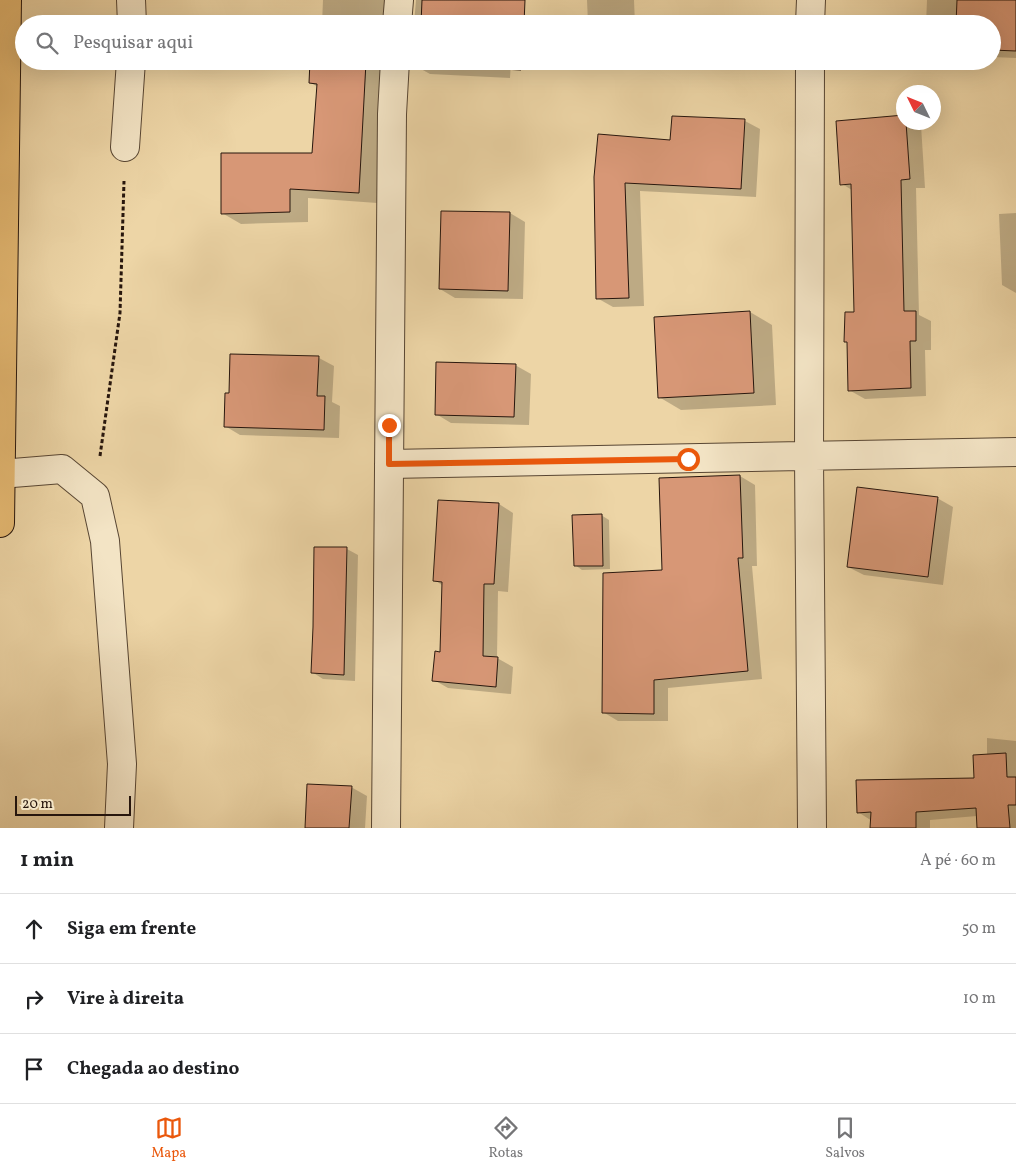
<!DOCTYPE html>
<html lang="pt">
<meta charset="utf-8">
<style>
:root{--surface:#fff;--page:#f2f2f2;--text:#202124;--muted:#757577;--line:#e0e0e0;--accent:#ea580c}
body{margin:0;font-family:Vollkorn,serif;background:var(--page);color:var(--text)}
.compass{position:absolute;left:896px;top:85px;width:45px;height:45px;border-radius:50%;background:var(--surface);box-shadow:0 5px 20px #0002;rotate:313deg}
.scale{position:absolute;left:15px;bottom:12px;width:116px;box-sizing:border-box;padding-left:5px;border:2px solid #27160d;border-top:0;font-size:14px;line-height:18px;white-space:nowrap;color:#27160d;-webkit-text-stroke:4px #f3e4c5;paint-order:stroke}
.stop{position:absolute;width:15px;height:15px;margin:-11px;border:4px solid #ea580c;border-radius:50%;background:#fff}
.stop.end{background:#ea580c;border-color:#fff;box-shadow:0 1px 5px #0008}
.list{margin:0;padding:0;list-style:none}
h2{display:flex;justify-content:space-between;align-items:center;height:65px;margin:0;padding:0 20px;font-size:21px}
h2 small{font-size:16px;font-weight:400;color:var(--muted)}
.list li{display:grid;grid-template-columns:32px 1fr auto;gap:15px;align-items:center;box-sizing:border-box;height:70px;padding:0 20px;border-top:1px solid var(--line)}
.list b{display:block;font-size:19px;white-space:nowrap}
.list em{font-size:16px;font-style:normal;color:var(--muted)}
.icon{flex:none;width:28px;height:28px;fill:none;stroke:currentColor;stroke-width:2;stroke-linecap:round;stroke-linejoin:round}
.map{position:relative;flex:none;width:1016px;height:828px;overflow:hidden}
.search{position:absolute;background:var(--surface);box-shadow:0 5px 20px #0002;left:15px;right:15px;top:15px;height:55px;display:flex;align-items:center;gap:12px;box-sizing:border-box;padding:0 18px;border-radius:28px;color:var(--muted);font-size:19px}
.sheet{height:275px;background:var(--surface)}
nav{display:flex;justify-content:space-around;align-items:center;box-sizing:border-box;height:70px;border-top:1px solid var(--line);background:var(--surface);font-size:14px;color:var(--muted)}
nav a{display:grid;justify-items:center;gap:2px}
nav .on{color:var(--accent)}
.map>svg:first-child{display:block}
</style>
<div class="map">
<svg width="1016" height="828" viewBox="0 0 1016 828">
<rect width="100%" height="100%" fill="#edd5a6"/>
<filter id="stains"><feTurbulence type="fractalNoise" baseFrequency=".004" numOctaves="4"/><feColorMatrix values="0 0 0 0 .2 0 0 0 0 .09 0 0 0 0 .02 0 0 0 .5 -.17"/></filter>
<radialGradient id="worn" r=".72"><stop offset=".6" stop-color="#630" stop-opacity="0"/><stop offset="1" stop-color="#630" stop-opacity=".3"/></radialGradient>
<path fill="#0003" d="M 323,0 L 406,0 L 400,24 L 322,24 Z
M 416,0 L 514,0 L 513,24 L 414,24 Z
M 587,0 L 634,0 L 635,24 L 588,24 Z
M 927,0 L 1016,0 L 1016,58 L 992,57 L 992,24 L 926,24 Z
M 312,61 L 402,61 L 381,139 L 377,203 L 308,198 L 308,222 L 241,224 L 222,213 L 313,154 L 318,87 L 311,83 Z
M 511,61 L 510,78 L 430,74 L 412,64 Z
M 745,121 L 760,129 L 756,197 L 640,191 L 644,306 L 613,307 L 597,298 L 595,177 Z
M 904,122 L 916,122 L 921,125 L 925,188 L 916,188 L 919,315 L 931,321 L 931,350 L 925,350 L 926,396 L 865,399 L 849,390 L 855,313 L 852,190 L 842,184 Z
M 510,213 L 525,222 L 523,299 L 455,298 L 440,289 Z
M 1016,213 L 1016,293 L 1002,285 L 999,214 Z
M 750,312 L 772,325 L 776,405 L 681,410 L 659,397 L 655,318 Z
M 319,358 L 334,366 L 332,402 L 340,406 L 339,438 L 240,435 L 225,426 Z
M 515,365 L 531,374 L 529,425 L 451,423 L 436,414 Z
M 740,476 L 755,485 L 757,566 L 752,566 L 762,679 L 668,688 L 668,721 L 618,721 L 603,712 L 663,571 Z
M 937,498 L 953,507 L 943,585 L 864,575 L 848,567 Z
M 499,504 L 513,513 L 508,592 L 498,591 L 497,658 L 513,667 L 511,694 L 448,688 L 434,680 L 441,653 L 443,586 L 435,580 Z
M 601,515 L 609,520 L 610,569 L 582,570 L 575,565 Z
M 347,549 L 358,555 L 355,681 L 323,679 L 312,672 Z
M 987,738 L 1016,741 L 1016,828 L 978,828 L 977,816 L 930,820 L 930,828 L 872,828 L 872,821 L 858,812 L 975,779 L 987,755 Z
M 351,787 L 367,796 L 365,828 L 306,828 Z"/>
<path fill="#d79776" stroke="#27160d" d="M 422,0 L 525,0 L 524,24 L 421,24 Z
M 957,0 L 1016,0 L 1016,51 L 992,50 L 992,24 L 956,24 Z
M 310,61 L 379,61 L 379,63 L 366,62 L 359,193 L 290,189 L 290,212 L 221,214 L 221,153 L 312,153 L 317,84 L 309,83 Z
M 411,61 L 522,61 L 521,70 L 410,64 Z
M 904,115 L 904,122 L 906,122 L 910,179 L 901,180 L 904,311 L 916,311 L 916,341 L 910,341 L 911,388 L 848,391 L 847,342 L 844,342 L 845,312 L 854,312 L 851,184 L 840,185 L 836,121 Z
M 672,116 L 745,119 L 741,189 L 625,183 L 629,298 L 596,299 L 594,177 L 598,134 L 670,140 Z
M 441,211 L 510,212 L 508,291 L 439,289 Z
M 750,311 L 754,393 L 658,398 L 654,317 Z
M 230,354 L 319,356 L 317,396 L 325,396 L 324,430 L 224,427 L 225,393 L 229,393 Z
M 436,362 L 516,364 L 514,417 L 435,415 Z
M 740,475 L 743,558 L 738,558 L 748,671 L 654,680 L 654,714 L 602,713 L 603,573 L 662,570 L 659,478 Z
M 857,487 L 938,497 L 928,577 L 847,567 Z
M 438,500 L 499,503 L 494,584 L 484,584 L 483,656 L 498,657 L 496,687 L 432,681 L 435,651 L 440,652 L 442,582 L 433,581 Z
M 602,514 L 603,566 L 574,566 L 572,515 Z
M 314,547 L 347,547 L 344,675 L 311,673 L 313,627 Z
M 1006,753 L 1007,777 L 1016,777 L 1016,805 L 1008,805 L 1010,828 L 977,828 L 976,808 L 916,812 L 916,828 L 870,828 L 871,812 L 857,813 L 856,780 L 974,778 L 973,755 Z
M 307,784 L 352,786 L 349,828 L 305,828 Z"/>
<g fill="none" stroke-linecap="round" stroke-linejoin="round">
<g stroke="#584633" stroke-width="30">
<path id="minor" d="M 131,0 L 132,24
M 397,24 L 399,0
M 810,24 L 811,0
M 810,61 L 809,457 L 812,828
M 125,147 L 131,61
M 389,464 L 1016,452
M 0,474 L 62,469 L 95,496 L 105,541 L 122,764 L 119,828
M 386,828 L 392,114 L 395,61"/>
</g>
<g stroke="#27160d" stroke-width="30">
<path id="trunk" d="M 0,523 L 7,0"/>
</g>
<path stroke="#27160d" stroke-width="3" stroke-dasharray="4 2.5" stroke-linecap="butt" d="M 100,456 L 120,313 L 124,181"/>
<use href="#minor" stroke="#f3e4c5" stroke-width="28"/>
<use href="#trunk" stroke="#e6ba73" stroke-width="28"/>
</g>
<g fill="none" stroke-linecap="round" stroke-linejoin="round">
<path stroke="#ea580c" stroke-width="6" d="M 389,425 L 389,464 L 688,459"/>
</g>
<rect width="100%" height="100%" filter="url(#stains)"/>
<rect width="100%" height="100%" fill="url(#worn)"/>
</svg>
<svg class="compass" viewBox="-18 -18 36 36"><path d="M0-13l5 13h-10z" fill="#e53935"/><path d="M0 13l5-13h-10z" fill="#757577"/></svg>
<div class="scale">20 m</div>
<div class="stop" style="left:688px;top:459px"></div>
<div class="stop end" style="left:389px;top:425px"></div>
<div class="search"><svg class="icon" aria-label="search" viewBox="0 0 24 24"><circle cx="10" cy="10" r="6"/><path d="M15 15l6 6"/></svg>Pesquisar aqui</div>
</div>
<section class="sheet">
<h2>1 min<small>A pé · 60 m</small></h2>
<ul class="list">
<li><svg class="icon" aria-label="ahead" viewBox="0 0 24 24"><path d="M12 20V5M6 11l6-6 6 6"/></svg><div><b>Siga em frente</b></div><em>50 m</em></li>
<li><svg class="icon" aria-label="right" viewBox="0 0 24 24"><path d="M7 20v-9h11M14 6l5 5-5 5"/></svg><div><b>Vire à direita</b></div><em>10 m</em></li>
<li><svg class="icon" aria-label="arrive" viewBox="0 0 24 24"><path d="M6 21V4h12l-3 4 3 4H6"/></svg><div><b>Chegada ao destino</b></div></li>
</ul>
</section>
<nav>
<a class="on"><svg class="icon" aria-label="map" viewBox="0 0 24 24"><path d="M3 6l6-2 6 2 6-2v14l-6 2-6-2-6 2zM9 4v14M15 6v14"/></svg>Mapa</a>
<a><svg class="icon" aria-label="directions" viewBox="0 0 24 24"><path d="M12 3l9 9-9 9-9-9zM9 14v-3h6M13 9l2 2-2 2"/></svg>Rotas</a>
<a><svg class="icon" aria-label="saved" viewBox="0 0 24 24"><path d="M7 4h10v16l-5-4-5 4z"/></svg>Salvos</a>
</nav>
